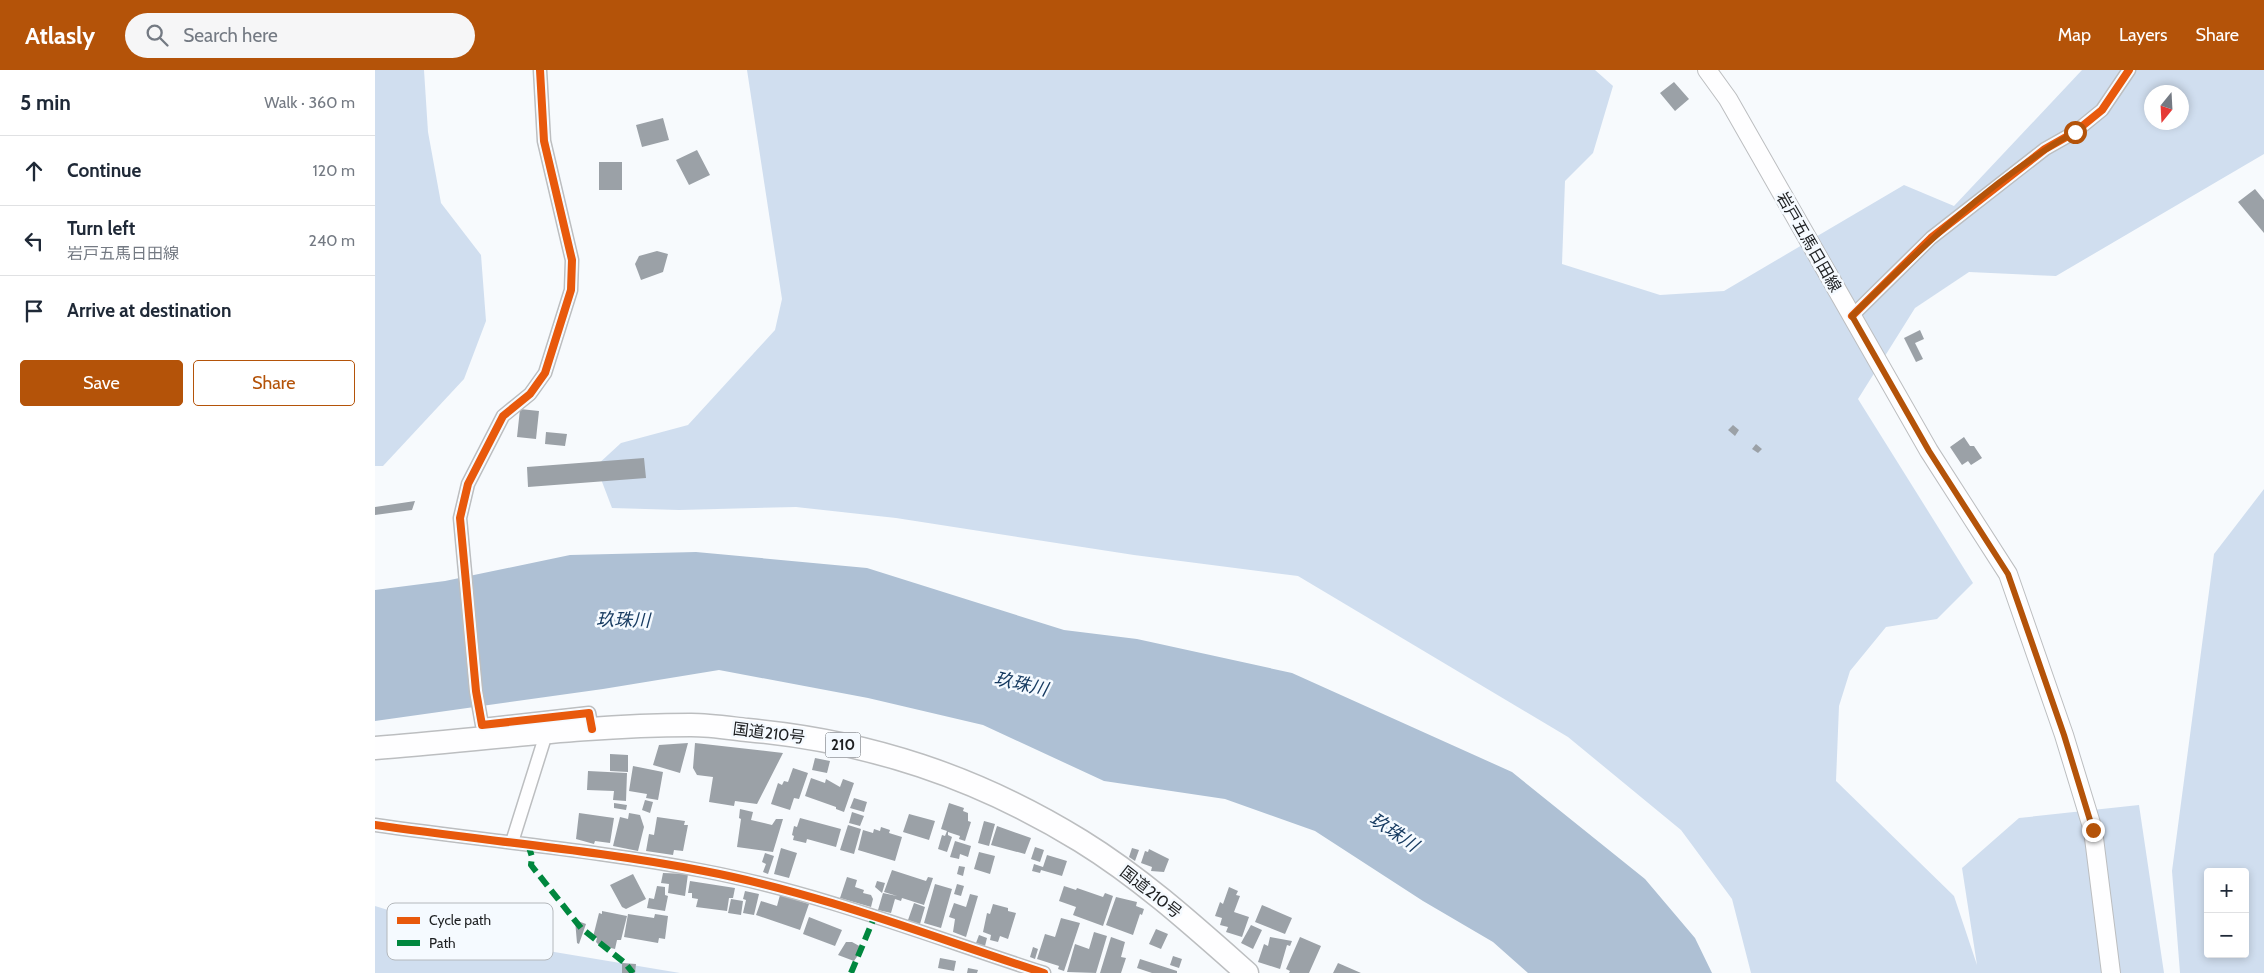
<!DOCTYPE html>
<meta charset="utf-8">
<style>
:root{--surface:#fff;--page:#f6f6f7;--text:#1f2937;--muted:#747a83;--line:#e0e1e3;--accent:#b45309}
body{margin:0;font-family:Cabin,"Noto Sans JP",sans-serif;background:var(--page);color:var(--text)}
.controls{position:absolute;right:15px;bottom:15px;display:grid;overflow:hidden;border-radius:5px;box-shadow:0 2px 8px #0003}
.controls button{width:45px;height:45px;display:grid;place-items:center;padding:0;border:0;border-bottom:1px solid var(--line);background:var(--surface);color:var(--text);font:25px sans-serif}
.compass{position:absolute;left:1769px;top:15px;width:45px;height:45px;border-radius:50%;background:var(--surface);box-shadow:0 2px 8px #0003;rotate:198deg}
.stop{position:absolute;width:15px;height:15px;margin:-11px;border:4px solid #b45309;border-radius:50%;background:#fff}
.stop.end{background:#b45309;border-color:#fff;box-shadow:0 1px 5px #0008}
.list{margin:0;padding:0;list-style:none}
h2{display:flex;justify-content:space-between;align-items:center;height:65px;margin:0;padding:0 20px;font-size:21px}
h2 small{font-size:16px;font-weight:400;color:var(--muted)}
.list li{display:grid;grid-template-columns:32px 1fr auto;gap:15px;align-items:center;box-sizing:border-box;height:70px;padding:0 20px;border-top:1px solid var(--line)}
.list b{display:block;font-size:19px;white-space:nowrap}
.list p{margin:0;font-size:16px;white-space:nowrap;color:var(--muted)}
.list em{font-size:16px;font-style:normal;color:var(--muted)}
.actions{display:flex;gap:10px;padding:15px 20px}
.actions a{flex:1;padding:11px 0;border:1px solid var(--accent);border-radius:5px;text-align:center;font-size:18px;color:var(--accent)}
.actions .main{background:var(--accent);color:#fff}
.icon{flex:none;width:28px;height:28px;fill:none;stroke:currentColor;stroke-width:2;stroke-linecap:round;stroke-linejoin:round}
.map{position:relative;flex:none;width:1889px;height:903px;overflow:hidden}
header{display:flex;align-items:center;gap:30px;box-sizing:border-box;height:70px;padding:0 25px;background:var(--accent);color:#fff}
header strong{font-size:24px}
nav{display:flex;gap:28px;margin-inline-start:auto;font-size:18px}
.search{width:350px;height:45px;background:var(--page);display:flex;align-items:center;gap:12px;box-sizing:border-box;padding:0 18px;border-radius:28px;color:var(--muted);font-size:19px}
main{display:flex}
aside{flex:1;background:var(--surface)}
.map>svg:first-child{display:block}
</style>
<header>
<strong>Atlasly</strong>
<div class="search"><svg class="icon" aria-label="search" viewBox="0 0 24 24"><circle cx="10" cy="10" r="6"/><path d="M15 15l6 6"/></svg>Search here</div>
<nav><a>Map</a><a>Layers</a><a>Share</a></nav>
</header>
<main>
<aside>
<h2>5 min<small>Walk · 360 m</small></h2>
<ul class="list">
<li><svg class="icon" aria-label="ahead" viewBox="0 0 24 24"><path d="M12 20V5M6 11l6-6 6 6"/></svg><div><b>Continue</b></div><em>120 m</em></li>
<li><svg class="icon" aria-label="left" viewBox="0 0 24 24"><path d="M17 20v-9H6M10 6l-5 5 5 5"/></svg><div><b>Turn left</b><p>岩戸五馬日田線</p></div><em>240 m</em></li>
<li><svg class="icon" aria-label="arrive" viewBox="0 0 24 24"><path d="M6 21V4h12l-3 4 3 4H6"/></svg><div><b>Arrive at destination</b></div></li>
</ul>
<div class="actions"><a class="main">Save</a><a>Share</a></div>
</aside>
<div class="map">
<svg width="1889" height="903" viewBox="0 0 1889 903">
<rect width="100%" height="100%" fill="#f7fafd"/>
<path fill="#d0deef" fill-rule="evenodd" d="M 0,0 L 49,0 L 53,62 L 66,133 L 106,185 L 111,251 L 89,309 L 8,396 L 0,396 Z
M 372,0 L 1220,0 L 1238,16 L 1218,83 L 1190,111 L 1187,194 L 1285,225 L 1349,221 L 1529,115 L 1579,136 L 1707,0 L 1889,0 L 1889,84 L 1681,206 L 1594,202 L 1540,238 L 1483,329 L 1598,513 L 1562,549 L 1511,557 L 1475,601 L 1464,636 L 1461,711 L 1579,826 L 1602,895 L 1587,798 L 1644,748 L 1764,735 L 1789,903 L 1376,903 L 1357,829 L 1306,760 L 1193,667 L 923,506 L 759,485 L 521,448 L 421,437 L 304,440 L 237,438 L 221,396 L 246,373 L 313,355 L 400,260 L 407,229 ZM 1776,22 L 1806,22 L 1806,52 L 1776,52 Z
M 1889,419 L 1889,903 L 1805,903 L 1797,801 L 1839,484 ZM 1833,802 L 1870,802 L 1870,884 L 1833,884 Z
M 0,836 L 114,871 L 305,903 L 0,903 Z"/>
<path fill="#aec0d4" d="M 321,482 L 492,498 L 689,560 L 762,569 L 917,603 L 1137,702 L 1270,809 L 1320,868 L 1337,903 L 1153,903 L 1118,872 L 1048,831 L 940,761 L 850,729 L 729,711 L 608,655 L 493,628 L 344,600 L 228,619 L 0,651 L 0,520 L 70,511 L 195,485 Z"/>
<path fill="#9ba1a7" d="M 1299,12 L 1314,29 L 1300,41 L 1285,23 Z
M 288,48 L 294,70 L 267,77 L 261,55 Z
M 322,80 L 335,105 L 314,115 L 301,90 Z
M 224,92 L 247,92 L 247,120 L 224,120 Z
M 1880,119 L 1889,130 L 1889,163 L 1863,132 Z
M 282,181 L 293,184 L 288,202 L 266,210 L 260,194 L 264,186 Z
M 1545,260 L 1549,269 L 1540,273 L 1548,289 L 1541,292 L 1529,268 Z
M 145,339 L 164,341 L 161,369 L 142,367 Z
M 1358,355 L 1364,360 L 1360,366 L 1353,360 Z
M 171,362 L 192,364 L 190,376 L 170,374 Z
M 1589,367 L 1595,376 L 1599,376 L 1607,388 L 1596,395 L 1593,391 L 1587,395 L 1575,377 Z
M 1381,374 L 1387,379 L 1383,383 L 1377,379 Z
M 269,388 L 271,408 L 153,417 L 152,397 Z
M 40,431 L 37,440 L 0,445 L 0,437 Z
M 313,673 L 305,703 L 278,695 L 284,675 Z
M 320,673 L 408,683 L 382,734 L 360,731 L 359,736 L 334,732 L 338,707 L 322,705 L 318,698 Z
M 235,684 L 253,685 L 253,702 L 235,701 Z
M 440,688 L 455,691 L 452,703 L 437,700 Z
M 258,696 L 288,702 L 283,730 L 271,728 L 272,724 L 254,721 Z
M 418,698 L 433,703 L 424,729 L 419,728 L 415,740 L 396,734 L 403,713 L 407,715 L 409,711 L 413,712 Z
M 213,701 L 252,703 L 251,731 L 238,730 L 239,721 L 212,720 Z
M 436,708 L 450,713 L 451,709 L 465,717 L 468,709 L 479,713 L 469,742 L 461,739 L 461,737 L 430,726 Z
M 479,728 L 492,732 L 489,742 L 475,738 Z
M 270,730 L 278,732 L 275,743 L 267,740 Z
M 239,733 L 252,735 L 251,740 L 239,738 Z
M 574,733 L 589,738 L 588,741 L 593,743 L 593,751 L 596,752 L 590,771 L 584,769 L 585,766 L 573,762 L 573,765 L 577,767 L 572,782 L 563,779 L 567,765 L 570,766 L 572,761 L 566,759 Z
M 365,739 L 378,742 L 376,750 L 397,755 L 401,749 L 408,749 L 398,782 L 362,777 L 366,749 L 364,748 Z
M 477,742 L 489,746 L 485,756 L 474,753 Z
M 204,743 L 239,748 L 235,773 L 220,771 L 219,774 L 201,769 Z
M 254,743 L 265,745 L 269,757 L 263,781 L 238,776 L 245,747 L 253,749 Z
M 534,744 L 560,751 L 554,770 L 528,762 Z
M 282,747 L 310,751 L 309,755 L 313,755 L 308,781 L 299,780 L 298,785 L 271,781 L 274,764 L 279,765 Z
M 425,748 L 466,759 L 461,777 L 432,769 L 431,773 L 418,770 L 419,766 L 417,765 L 419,756 L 422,757 Z
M 609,751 L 620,754 L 614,776 L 603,773 Z
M 473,755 L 486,759 L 479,784 L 465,780 Z
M 622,756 L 656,768 L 650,784 L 616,775 Z
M 506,757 L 515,760 L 514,763 L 527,767 L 520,791 L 483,780 L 488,760 L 498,763 L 499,759 L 505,761 Z
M 580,771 L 596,776 L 593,787 L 585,784 L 584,789 L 575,787 Z
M 660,777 L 669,780 L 665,792 L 656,789 Z
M 406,778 L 422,783 L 414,808 L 399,804 Z
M 757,778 L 764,780 L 760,791 L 754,787 Z
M 774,779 L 794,789 L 789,802 L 776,801 L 777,797 L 766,793 L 770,781 L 773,782 Z
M 604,782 L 620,786 L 615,804 L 599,799 Z
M 390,783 L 399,786 L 393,804 L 388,802 L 391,794 L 387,792 Z
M 672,785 L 692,791 L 687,806 L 666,800 L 665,803 L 657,801 L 659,794 L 668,797 Z
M 584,796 L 590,797 L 588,806 L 582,804 Z
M 517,800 L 551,811 L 553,807 L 558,808 L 549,835 L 527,828 L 526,831 L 520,829 L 516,843 L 503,840 L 508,823 L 522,826 L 509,822 Z
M 288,803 L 313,804 L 310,826 L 293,823 L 294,814 L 286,813 Z
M 258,804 L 271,829 L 251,839 L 247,837 L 235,815 Z
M 472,807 L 482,810 L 480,817 L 489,820 L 488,823 L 496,825 L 498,829 L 496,837 L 465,828 Z
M 315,811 L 360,818 L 358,828 L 354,828 L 352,841 L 321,837 L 323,829 L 317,828 L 317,823 L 313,823 Z
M 502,811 L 510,813 L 507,823 L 500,817 Z
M 560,814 L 577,819 L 566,858 L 549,853 Z
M 582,814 L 589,816 L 586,826 L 579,824 Z
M 282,816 L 290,817 L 290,825 L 293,826 L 290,841 L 272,838 L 274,828 L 279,829 Z
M 689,816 L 701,820 L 702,818 L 728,827 L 730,823 L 738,826 L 728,856 L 698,845 L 701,837 L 684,831 Z
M 854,817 L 863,821 L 861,825 L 865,826 L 859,842 L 874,847 L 867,867 L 851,862 L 853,857 L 845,855 L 847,848 L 840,846 L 845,832 L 848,834 Z
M 370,821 L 384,824 L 379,845 L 368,843 L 371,830 L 368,829 Z
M 595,824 L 603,826 L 591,867 L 578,862 L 580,849 L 574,847 L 579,833 L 591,837 Z
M 405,825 L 434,834 L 425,860 L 381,845 L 386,831 L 402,836 Z
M 741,827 L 762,832 L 761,836 L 769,839 L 767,845 L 765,844 L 758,865 L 731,855 Z
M 356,829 L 368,831 L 366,845 L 353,843 Z
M 539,833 L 550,837 L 545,854 L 533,850 Z
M 618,834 L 633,838 L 633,841 L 641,843 L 633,869 L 625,866 L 623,872 L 615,870 L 616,865 L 608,862 L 612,843 L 615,844 Z
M 887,835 L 917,848 L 910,864 L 880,852 Z
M 227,841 L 252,846 L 246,870 L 242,870 L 240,879 L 224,875 L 221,872 L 222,868 L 218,867 L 224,843 L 227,844 Z
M 253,844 L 279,848 L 280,844 L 293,846 L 290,869 L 284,868 L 283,873 L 249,867 Z
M 434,847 L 467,860 L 460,876 L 428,864 Z
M 686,848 L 705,853 L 689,901 L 683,899 L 684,896 L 662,889 L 670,864 L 680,867 Z
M 200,850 L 211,854 L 204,874 L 202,873 Z
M 876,855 L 887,860 L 878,879 L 866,873 Z
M 781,859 L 793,864 L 786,879 L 774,874 Z
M 719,862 L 732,866 L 721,903 L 692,902 L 700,874 L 714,879 Z
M 604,865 L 612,868 L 610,876 L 601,873 Z
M 736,867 L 750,872 L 746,887 L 751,888 L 746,903 L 725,903 Z
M 895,867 L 917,871 L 915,876 L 912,875 L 905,899 L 883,892 L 889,874 L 893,876 Z
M 925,867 L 946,876 L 934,903 L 914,903 L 915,901 L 911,899 Z
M 471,872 L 477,872 L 488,878 L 479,891 L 463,885 Z
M 658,877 L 663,879 L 660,889 L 655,887 Z
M 798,886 L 807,889 L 804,898 L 795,895 Z
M 565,888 L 581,891 L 579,901 L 563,898 Z
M 765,889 L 802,901 L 802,903 L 777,903 L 762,898 Z
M 247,893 L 261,894 L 260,903 L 247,903 Z
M 963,893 L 986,903 L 958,903 Z
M 593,898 L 603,900 L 602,903 L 592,903 Z"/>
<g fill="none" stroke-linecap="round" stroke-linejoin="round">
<g stroke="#bcbec0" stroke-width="15">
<path id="street" d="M 165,0 L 169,71 L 197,190 L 196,220 L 170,303 L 155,324 L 128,346 L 93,414 L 85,448 L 101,621 L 107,655 L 214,643 L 217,659
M 1477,246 L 1556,168 L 1670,79 L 1700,62 L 1727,40 L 1754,0
M 0,755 C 110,771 221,780 329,801 C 445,823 557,867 669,903
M 137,772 L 171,664"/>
</g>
<g stroke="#bcbec0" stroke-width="20">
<path id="secondary" d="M 1332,0 L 1353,29 L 1554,381 L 1633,504 L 1689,665 L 1718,760 L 1736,903"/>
</g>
<g stroke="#bcbec0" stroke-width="25">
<path id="highway" d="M 0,678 C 105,670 211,655 316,655 C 335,655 354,658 372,660 C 494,671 602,707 706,771 C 766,808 819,856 872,903"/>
</g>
<use href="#street" stroke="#fefeff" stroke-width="12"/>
<use href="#secondary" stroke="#fefeff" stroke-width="18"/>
<use href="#highway" stroke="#fefeff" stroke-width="22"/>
<path stroke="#00873e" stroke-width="6" stroke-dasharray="12 6" stroke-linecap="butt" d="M 153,774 L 157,787 L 156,795 L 206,858 L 250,893 L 258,903
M 476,903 L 499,848"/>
<g stroke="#f5faff" stroke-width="11">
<path id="cycleway" d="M 165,0 L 169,71 L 197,190 L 196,220 L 170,303 L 155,324 L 128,346 L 93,414 L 85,448 L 101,621 L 107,655 L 214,643 L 217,659
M 1477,246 L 1556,168 L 1670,79 L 1700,62 L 1727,40 L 1754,0
M 0,755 C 110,771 221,780 329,801 C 445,823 557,867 669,903"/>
</g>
<use href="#cycleway" stroke="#e8590c" stroke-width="8"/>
</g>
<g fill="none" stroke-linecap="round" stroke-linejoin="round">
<path stroke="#b45309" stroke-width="6" d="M 1700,62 C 1617,108 1544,180 1477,246 L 1554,381 L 1633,504 L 1689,665 L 1718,760"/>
</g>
<g text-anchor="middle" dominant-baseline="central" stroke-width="5" stroke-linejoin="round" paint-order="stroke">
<rect fill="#f5faff" stroke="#5e6164" stroke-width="1" x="450.5" y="662.5" width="35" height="25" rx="4"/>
<g font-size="15" font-weight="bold" fill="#1d1f21">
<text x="468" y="675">210</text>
</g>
<g font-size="16" fill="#1d1f21" stroke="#f5faff">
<text transform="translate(1434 172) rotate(60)">岩戸五馬日田線</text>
<text transform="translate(394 663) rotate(7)">国道210号</text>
<text transform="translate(776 822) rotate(38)">国道210号</text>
</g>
<g font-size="18" font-style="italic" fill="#183c62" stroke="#f5faff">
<text transform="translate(248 550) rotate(1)">玖珠川</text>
<text transform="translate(646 614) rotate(13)">玖珠川</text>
<text transform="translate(1019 762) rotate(34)">玖珠川</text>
</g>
</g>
<rect x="12" y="833" width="166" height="57" rx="8" fill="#f5faff" stroke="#b4b8bc" stroke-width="1"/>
<rect x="22" y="847" width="23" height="7" fill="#e8590c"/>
<rect x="22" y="870" width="23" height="6" fill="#00873e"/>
<g font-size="14" fill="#1d1f21">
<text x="54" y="855">Cycle path</text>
<text x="54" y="878">Path</text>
</g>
</svg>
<div class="controls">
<button>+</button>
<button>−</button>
</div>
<svg class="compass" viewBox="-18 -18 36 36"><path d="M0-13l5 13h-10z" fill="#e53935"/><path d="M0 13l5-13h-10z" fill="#747a83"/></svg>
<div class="stop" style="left:1700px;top:62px"></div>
<div class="stop end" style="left:1718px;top:760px"></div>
</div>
</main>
